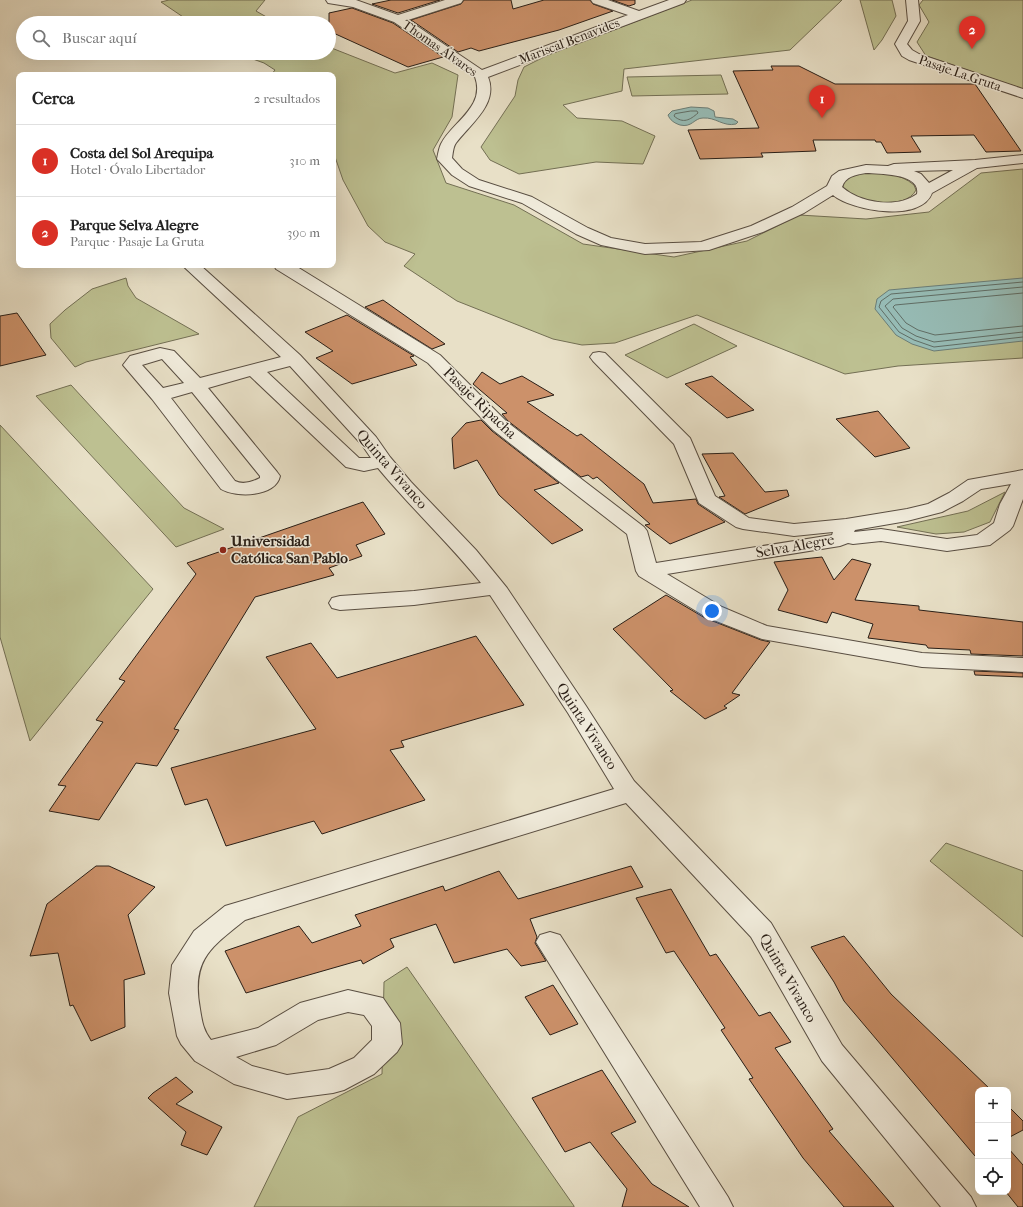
<!DOCTYPE html>
<html lang="es">
<meta charset="utf-8">
<style>
:root{--surface:#fff;--page:#f6f6f6;--text:#222;--muted:#767676;--line:#e0e0e0;--accent:#d93025}
body{margin:0;font-family:"IM FELL French Canon",serif;background:var(--page);color:var(--text)}
.controls{position:absolute;right:12px;bottom:12px;display:grid;overflow:hidden;border-radius:8px;box-shadow:0 4px 16px #0002}
.controls button{width:36px;height:36px;display:grid;place-items:center;padding:0;border:0;border-bottom:1px solid var(--line);background:var(--surface);color:var(--text);font:20px sans-serif}
.you{position:absolute;left:712px;top:611px;width:14px;height:14px;margin:-10px;border:3px solid #fff;border-radius:50%;background:#1a73e8;box-shadow:0 0 0 6px #1a73e833}
.badge{display:grid;place-items:center;width:26px;height:26px;border-radius:50%;background:var(--accent);color:#fff;font-size:13px;font-weight:700}
.pin{position:absolute;translate:-50% -33px;filter:drop-shadow(0 1px 2px #0008)}
.pin::after{content:'';position:absolute;top:21px;width:14px;height:12px;background:inherit;clip-path:polygon(0 0,100% 0,50% 100%)}
.list{margin:0;padding:0;list-style:none}
h2{display:flex;justify-content:space-between;align-items:center;height:52px;margin:0;padding:0 16px;font-size:17px}
h2 small{font-size:13px;font-weight:400;color:var(--muted)}
.list li{display:grid;grid-template-columns:26px 1fr auto;gap:12px;align-items:center;box-sizing:border-box;height:72px;padding:0 16px;border-top:1px solid var(--line)}
.list b{display:block;font-size:15px;white-space:nowrap}
.list p{margin:0;font-size:13px;white-space:nowrap;color:var(--muted)}
.list em{font-size:13px;font-style:normal;color:var(--muted)}
.icon{flex:none;width:22px;height:22px;fill:none;stroke:currentColor;stroke-width:2;stroke-linecap:round;stroke-linejoin:round}
.map{position:relative;flex:none;width:1023px;height:1207px;overflow:hidden}
.search{position:absolute;background:var(--surface);box-shadow:0 4px 16px #0002;left:16px;top:16px;width:320px;height:44px;display:flex;align-items:center;gap:10px;box-sizing:border-box;padding:0 14px;border-radius:22px;color:var(--muted);font-size:15px}
.panel{position:absolute;background:var(--surface);box-shadow:0 4px 16px #0002;left:16px;top:72px;width:320px;height:196px;border-radius:8px}
.map>svg:first-child{display:block}
</style>
<div class="map">
<svg width="1023" height="1207" viewBox="0 0 1023 1207">
<rect width="100%" height="100%" fill="#e8e0c7"/>
<filter id="stains"><feTurbulence type="fractalNoise" baseFrequency=".005" numOctaves="4"/><feColorMatrix values="0 0 0 0 .2 0 0 0 0 .09 0 0 0 0 .02 0 0 0 .5 -.17"/></filter>
<radialGradient id="worn" r=".72"><stop offset=".6" stop-color="#630" stop-opacity="0"/><stop offset="1" stop-color="#630" stop-opacity=".3"/></radialGradient>
<path fill="#bdc091" stroke="#736f54" d="M 169,0 L 265,0 L 256,11 L 277,23 L 192,23 L 161,2 Z
M 692,0 L 842,0 L 790,50 L 624,69 L 622,91 L 563,105 L 577,118 L 622,121 L 655,136 L 643,164 L 596,162 L 519,174 L 490,160 L 481,147 L 515,96 L 518,80 L 524,67 L 548,55 Z
M 860,0 L 892,0 L 896,16 L 882,40 L 874,50 Z
M 923,0 L 1023,0 L 1023,89 L 926,56 L 917,42 L 929,22 L 919,5 Z
M 329,47 L 395,73 L 432,63 L 458,75 L 452,117 L 433,150 L 446,183 L 514,205 L 583,244 L 674,257 L 747,241 L 799,215 L 866,219 L 929,212 L 981,173 L 1023,169 L 1023,358 L 898,366 L 845,374 L 697,315 L 615,343 L 582,345 L 553,339 L 457,301 L 404,266 L 415,254 L 385,242 L 368,226 L 343,180 L 333,151 L 333,75 L 271,75 L 275,70 L 264,63 L 236,53 L 329,53 Z
M 721,75 L 728,94 L 632,96 L 627,77 Z
M 864,172 C 881,172 900,173 914,185 L 916,190 C 906,211 854,203 843,187 C 843,176 855,175 864,172 Z
M 126,278 L 128,286 L 136,298 L 199,334 L 86,362 L 75,367 L 51,338 L 50,324 L 65,310 L 92,289 Z
M 694,324 L 737,346 L 667,378 L 625,355 Z
M 71,385 L 184,508 L 224,529 L 176,547 L 36,396 Z
M 0,425 L 153,589 L 30,741 L 0,637 Z
M 1005,492 L 990,522 L 964,532 L 936,534 L 897,527 L 968,511 Z
M 946,843 L 1023,871 L 1023,937 L 930,861 Z
M 407,967 L 574,1206 L 574,1207 L 254,1207 L 298,1117 L 382,1074 L 384,982 Z"/>
<path fill="#97bdb7" stroke="#6b7d77" d="M 691,107 L 708,108 L 714,111 L 715,117 L 733,119 L 738,122 L 736,124 C 723,127 716,117 703,118 C 694,118 692,128 680,125 C 674,123 670,120 668,115 L 672,111 Z
M 1023,278 L 1023,341 L 934,351 L 912,344 L 896,335 L 875,309 L 877,299 L 889,290 Z"/>
<g fill="none" stroke-linecap="round" stroke-linejoin="round">
<path stroke="#606e66" stroke-width="1" d="M 691,111 L 697,111 L 698,113 C 690,120 683,124 674,116 L 675,114 Z
M 1023,282 L 891,294 L 881,301 L 879,307 L 899,332 L 914,340 L 934,347 L 1023,337
M 1023,287 L 893,299 L 885,306 L 902,328 L 916,336 L 934,342 L 1023,332
M 1023,293 L 895,305 L 893,307 L 906,323 L 918,330 L 935,335 L 1023,326"/>
</g>
<path fill="#cc916a" stroke="#291e16" d="M 391,0 L 440,0 L 398,13 L 372,4 Z
M 464,0 L 511,0 L 513,9 L 544,0 L 590,0 L 593,4 L 613,11 L 559,30 L 479,51 L 471,48 L 458,52 L 411,20 L 461,4 Z
M 612,0 L 635,0 L 635,4 L 629,6 Z
M 352,8 L 393,23 L 443,57 L 408,67 L 329,31 L 329,13 Z
M 771,66 L 799,66 L 835,84 L 975,84 L 1021,151 L 986,152 L 974,135 L 911,136 L 921,152 L 887,153 L 881,142 L 876,142 L 875,140 L 813,140 L 816,151 L 761,153 L 763,157 L 700,159 L 688,130 L 759,128 L 733,71 L 773,70 Z
M 383,300 L 445,344 L 432,349 L 365,307 Z
M 17,313 L 46,355 L 0,366 L 0,316 Z
M 347,315 L 414,356 L 410,357 L 417,365 L 352,384 L 316,358 L 333,351 L 305,332 Z
M 482,372 L 500,384 L 522,376 L 554,395 L 527,402 L 577,436 L 581,434 L 644,484 L 653,503 L 696,499 L 698,504 L 725,522 L 670,544 L 645,525 L 650,524 L 597,477 L 593,479 L 588,475 L 581,477 L 508,421 L 502,414 L 507,413 L 473,384 Z
M 712,376 L 754,410 L 727,418 L 685,384 Z
M 878,411 L 910,448 L 875,457 L 836,419 Z
M 481,420 L 492,431 L 559,483 L 534,490 L 583,530 L 552,544 L 499,495 L 477,460 L 454,469 L 452,438 L 466,423 Z
M 733,453 L 765,492 L 787,490 L 789,496 L 745,514 L 719,497 L 725,496 L 702,454 Z
M 363,502 L 385,534 L 356,545 L 362,556 L 329,568 L 334,575 L 255,597 L 174,729 L 179,730 L 157,766 L 136,763 L 99,820 L 49,811 L 66,786 L 58,785 L 103,722 L 96,720 L 125,681 L 119,679 L 196,574 L 187,563 Z
M 822,557 L 834,580 L 852,559 L 871,564 L 855,600 L 919,606 L 919,610 L 1023,622 L 1023,656 L 971,654 L 970,650 L 928,648 L 926,645 L 868,638 L 873,624 L 832,612 L 827,623 L 778,610 L 788,590 L 774,562 Z
M 666,595 L 705,618 L 761,640 L 770,642 L 732,693 L 740,695 L 724,706 L 727,708 L 705,719 L 670,691 L 673,690 L 613,629 Z
M 476,636 L 524,705 L 401,741 L 404,747 L 390,750 L 425,800 L 322,834 L 314,821 L 226,846 L 207,799 L 185,805 L 171,768 L 316,729 L 266,657 L 311,643 L 337,678 Z
M 974,671 L 1023,673 L 1023,677 L 975,675 Z
M 96,866 L 109,866 L 155,887 L 128,915 L 145,974 L 124,980 L 125,1027 L 91,1041 L 73,1005 L 70,1006 L 58,953 L 30,956 L 47,904 Z
M 631,866 L 643,887 L 530,919 L 537,937 L 535,943 L 546,961 L 521,966 L 507,949 L 454,963 L 436,924 L 390,939 L 394,947 L 363,964 L 361,960 L 246,993 L 225,951 L 299,926 L 312,943 L 361,926 L 355,915 L 443,886 L 445,891 L 499,871 L 518,899 Z
M 671,889 L 710,956 L 716,954 L 759,1016 L 770,1012 L 791,1042 L 775,1048 L 833,1129 L 829,1131 L 894,1207 L 844,1207 L 803,1158 L 749,1079 L 753,1078 L 721,1030 L 725,1028 L 674,951 L 666,953 L 636,898 Z
M 844,936 L 891,994 L 991,1090 L 978,1090 L 978,1155 L 975,1156 L 844,1001 L 834,982 L 811,947 Z
M 553,985 L 578,1024 L 550,1035 L 525,997 Z
M 602,1070 L 636,1122 L 611,1133 L 652,1184 L 689,1207 L 622,1207 L 627,1189 L 590,1142 L 565,1152 L 532,1098 Z
M 176,1077 L 193,1092 L 176,1104 L 222,1127 L 207,1155 L 181,1145 L 186,1132 L 148,1098 L 153,1093 Z
M 1008,1106 L 1023,1121 L 1023,1130 L 1008,1138 Z
M 1008,1148 L 1023,1165 L 1023,1207 L 1018,1207 L 1006,1192 L 1008,1192 Z"/>
<g fill="none" stroke-linecap="round" stroke-linejoin="round">
<g stroke="#594e42" stroke-width="2">
<path id="minor" d="M 326,0 L 356,0 L 398,15 L 445,0 L 463,0 L 461,3 L 408,20 L 482,70 L 628,15 L 593,3 L 591,0 L 608,0 L 639,11 L 669,0 L 686,0 L 684,3 L 488,77 C 499,104 470,124 456,143 C 453,147 453,153 452,158 L 462,169 L 479,180 L 532,197 L 588,228 L 611,238 L 645,244 L 701,242 L 751,226 L 792,207 L 827,186 L 832,176 L 839,171 L 866,165 L 888,166 L 894,164 L 975,160 L 1023,155 L 1023,163 L 977,168 L 932,193 C 921,223 852,211 833,195 L 804,213 L 763,232 L 709,250 L 645,254 L 601,245 L 576,234 L 522,203 L 469,186 L 452,175 L 437,159 C 438,154 439,148 441,144 C 452,122 486,107 475,77 L 394,22 L 353,7 L 328,3 ZM 953,170 L 929,183 L 921,174 L 914,171 ZM 866,173 C 879,174 921,173 917,194 C 897,209 860,203 842,187 C 846,176 855,175 866,173 Z
M 906,0 L 918,0 L 920,21 L 907,44 L 912,50 L 919,54 L 1023,89 L 1023,98 L 909,60 L 902,56 L 895,44 L 908,21 Z
M 182,265 L 200,265 L 300,355 L 376,437 L 390,457 L 411,482 L 476,550 L 507,588 L 586,706 L 634,781 L 771,923 L 842,1045 L 971,1197 L 976,1207 L 941,1207 L 822,1061 L 751,937 L 626,803 L 245,920 C 210,948 191,960 200,1009 C 202,1021 203,1030 211,1040 L 258,1028 L 300,1003 L 348,990 L 383,998 L 400,1023 L 402,1044 L 397,1052 L 374,1074 L 344,1090 L 333,1093 L 287,1099 L 234,1084 L 195,1061 L 181,1044 L 177,1036 L 169,993 L 172,965 L 194,931 L 225,906 L 614,789 L 568,713 L 490,595 L 414,605 L 340,610 L 332,608 L 329,603 L 332,598 L 340,596 L 414,591 L 481,583 C 449,543 411,508 378,468 L 364,471 L 346,467 L 250,376 L 208,388 L 277,472 L 280,476 C 276,497 236,498 221,489 L 152,399 L 123,365 L 130,356 L 160,348 L 174,351 L 200,378 L 281,357 ZM 162,359 L 184,383 L 163,388 L 142,365 ZM 290,366 L 362,445 L 371,458 L 359,458 L 267,372 ZM 192,392 L 260,476 L 260,478 C 252,482 243,485 235,481 L 171,398 ZM 348,1012 L 364,1015 L 372,1026 L 372,1040 L 354,1058 L 329,1069 L 287,1075 L 252,1066 L 236,1057 L 276,1045 L 318,1020 Z
M 274,265 L 294,265 L 440,355 L 507,422 L 644,527 L 647,531 L 656,563 L 832,535 L 833,532 L 794,536 L 743,529 L 736,527 L 699,503 L 674,444 L 593,361 L 590,357 L 593,353 L 599,352 L 605,353 L 690,438 L 715,496 L 749,518 L 794,524 L 846,519 L 907,509 L 928,504 L 949,493 L 968,480 L 1023,470 L 1023,499 L 1013,526 L 1010,530 L 990,545 L 947,551 L 881,541 L 853,544 L 848,543 L 840,546 L 667,574 L 722,607 L 767,626 L 922,653 L 1023,658 L 1023,672 L 922,667 L 762,639 L 706,617 L 639,576 L 636,571 L 627,534 L 493,430 L 428,363 L 276,269 ZM 1011,484 L 1000,504 L 994,523 L 977,535 L 947,539 L 881,529 L 854,532 L 855,530 L 907,521 L 942,512 L 963,501 L 981,489 Z
M 550,932 L 560,935 L 728,1197 L 733,1207 L 700,1207 L 536,942 L 540,935 Z"/>
</g>
<use href="#minor" fill="#f0ebdb" fill-rule="evenodd"/>
</g>
<circle fill="#8f2418" stroke="#f0ebdb" stroke-width="1.5" cx="223" cy="550" r="4"/>
<g text-anchor="middle" dominant-baseline="central" stroke-width="3" stroke-linejoin="round" paint-order="stroke">
<g font-size="13" fill="#291e16" stroke="#f0ebdb">
<text transform="translate(569 41) rotate(-21)">Mariscal Benavides</text>
<text transform="translate(440 48) rotate(35)">Thomas Álvares</text>
<text transform="translate(960 73) rotate(19)">Pasaje La Gruta</text>
</g>
<g font-size="15" fill="#291e16" stroke="#f0ebdb">
<text transform="translate(480 403) rotate(44)">Pasaje Ripacha</text>
<text transform="translate(392 469) rotate(49)">Quinta Vivanco</text>
<text transform="translate(795 546) rotate(-10)">Selva Alegre</text>
<text transform="translate(587 726) rotate(57)">Quinta Vivanco</text>
<text transform="translate(788 978) rotate(60)">Quinta Vivanco</text>
</g>
<g font-size="15" font-weight="bold" fill="#291e16" stroke="#f0ebdb" text-anchor="start">
<text x="231" y="541">Universidad<tspan x="231" dy="17">Católica San Pablo</tspan></text>
</g>
</g>
<rect width="100%" height="100%" filter="url(#stains)"/>
<rect width="100%" height="100%" fill="url(#worn)"/>
</svg>
<div class="controls">
<button>+</button>
<button>−</button>
<button><svg class="icon" aria-label="locate" viewBox="0 0 24 24"><circle cx="12" cy="12" r="6"/><path d="M12 2v4M12 18v4M2 12h4M18 12h4"/></svg></button>
</div>
<div class="you"></div>
<div class="pin badge" style="left:822px;top:118px">1</div>
<div class="pin badge" style="left:972px;top:49px">2</div>
<div class="search"><svg class="icon" aria-label="search" viewBox="0 0 24 24"><circle cx="10" cy="10" r="6"/><path d="M15 15l6 6"/></svg>Buscar aquí</div>
<section class="panel">
<h2>Cerca<small>2 resultados</small></h2>
<ul class="list">
<li><span class="badge">1</span><div><b>Costa del Sol Arequipa</b><p>Hotel · Óvalo Libertador</p></div><em>310 m</em></li>
<li><span class="badge">2</span><div><b>Parque Selva Alegre</b><p>Parque · Pasaje La Gruta</p></div><em>390 m</em></li>
</ul>
</section>
</div>
